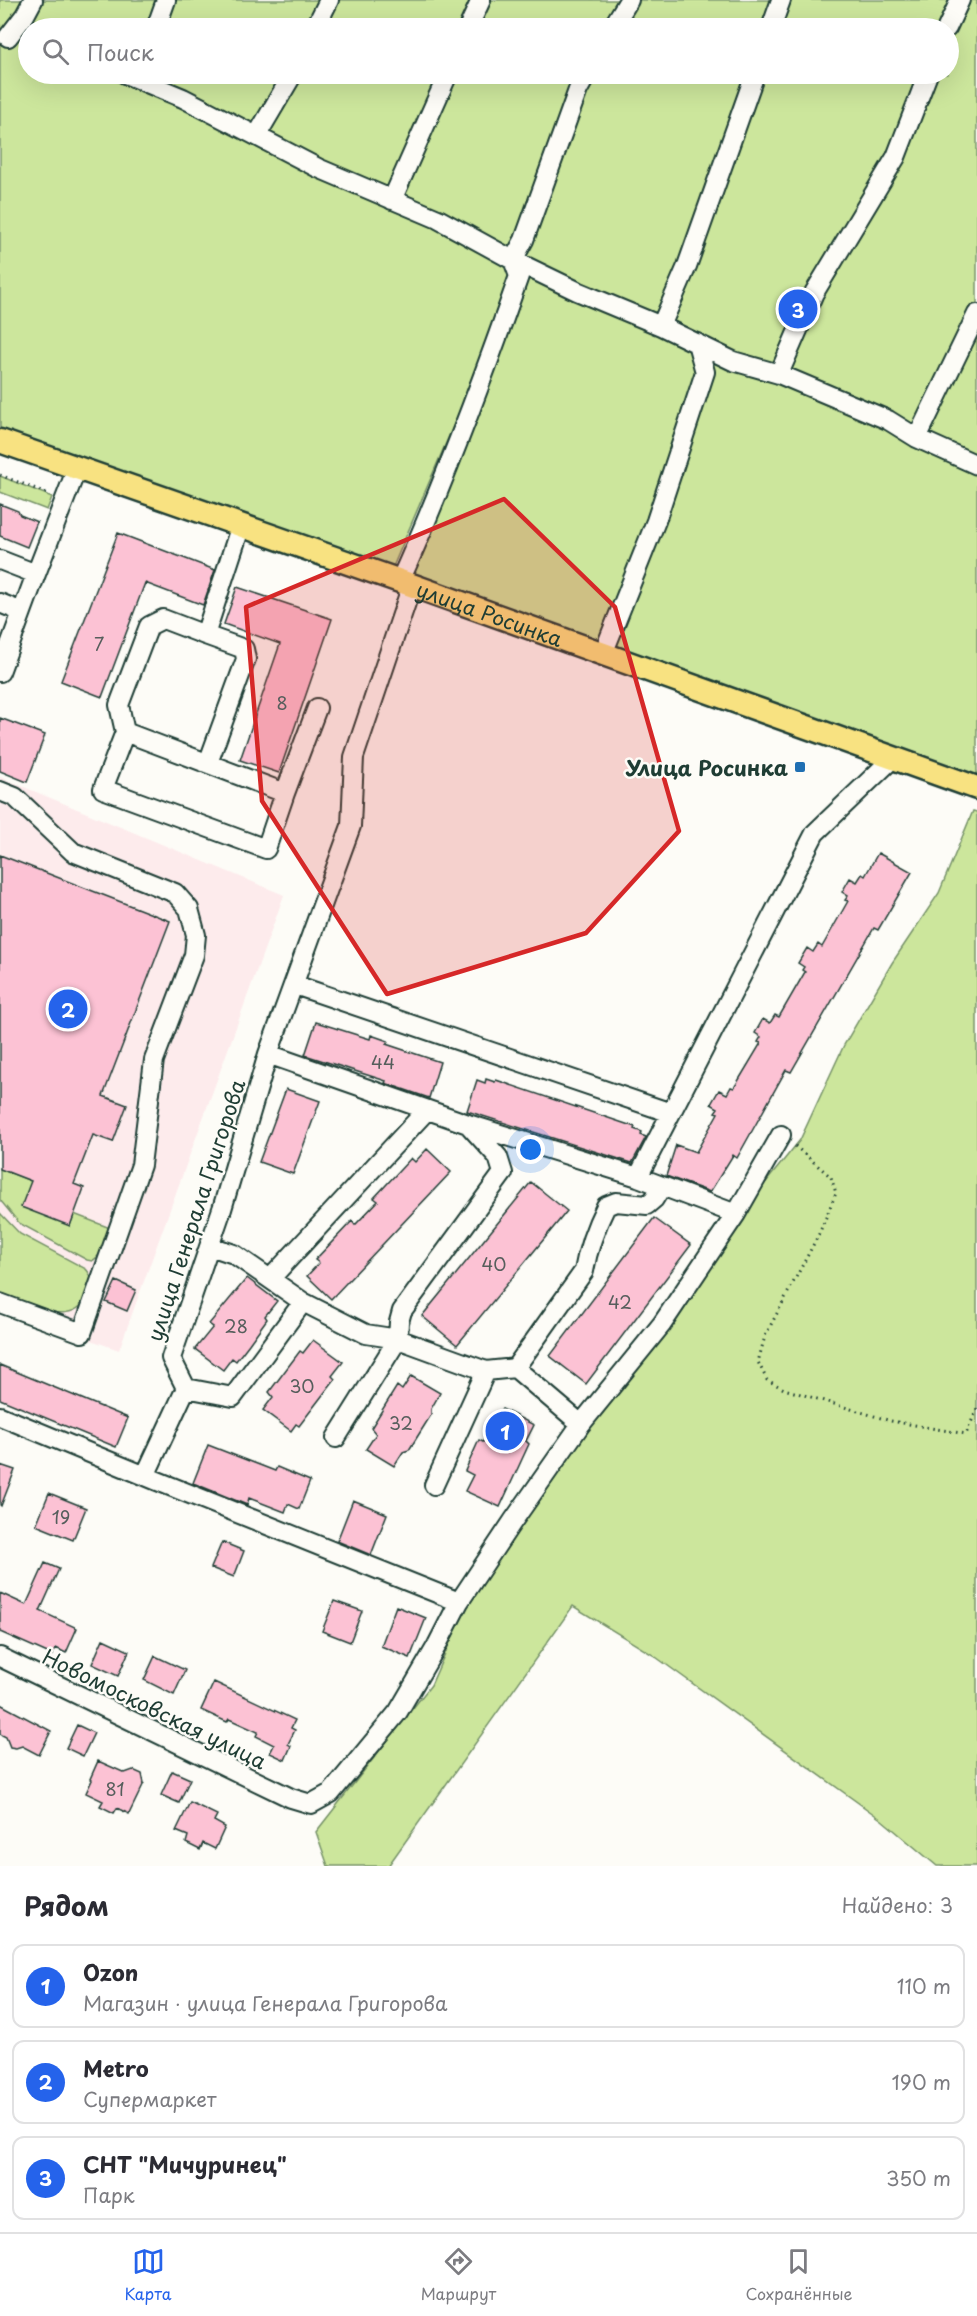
<!DOCTYPE html>
<html lang="ru">
<meta charset="utf-8">
<style>
:root{--surface:#fff;--page:#f2f2f3;--text:#2b2b33;--muted:#7c7c81;--line:#e1e1e2;--accent:#2563eb}
body{margin:0;font-family:"Playpen Sans",sans-serif;background:var(--page);color:var(--text)}
.you{position:absolute;left:531px;top:1150px;width:21px;height:21px;margin:-15px;border:4px solid #fff;border-radius:50%;background:#1a73e8;box-shadow:0 0 0 9px #1a73e833}
.badge{display:grid;place-items:center;width:39px;height:39px;border-radius:50%;background:var(--accent);color:#fff;font-size:20px;font-weight:700}
.pin{position:absolute;translate:-50% -50%;border:3px solid #fff;box-shadow:0 2px 6px #0006}
.list{margin:0;padding:0;list-style:none}
h2{display:flex;justify-content:space-between;align-items:center;height:78px;margin:0;padding:0 24px;font-size:26px}
h2 small{font-size:20px;font-weight:400;color:var(--muted)}
.list li{display:grid;grid-template-columns:39px 1fr auto;gap:18px;align-items:center;box-sizing:border-box;height:84px;margin:0 12px 12px;padding:0 12px;border:2px solid var(--line);border-radius:12px}
.list b{display:block;font-size:22px;white-space:nowrap}
.list p{margin:0;font-size:20px;white-space:nowrap;color:var(--muted)}
.list em{font-size:20px;font-style:normal;color:var(--muted)}
.icon{flex:none;width:33px;height:33px;fill:none;stroke:currentColor;stroke-width:2;stroke-linecap:round;stroke-linejoin:round}
.map{position:relative;flex:none;width:977px;height:1866px;overflow:hidden}
.search{position:absolute;background:var(--surface);box-shadow:0 6px 24px #0002;left:18px;right:18px;top:18px;height:66px;display:flex;align-items:center;gap:15px;box-sizing:border-box;padding:0 21px;border-radius:33px;color:var(--muted);font-size:22px}
.sheet{height:366px;background:var(--surface)}
nav{display:flex;justify-content:space-around;align-items:center;box-sizing:border-box;height:84px;border-top:2px solid var(--line);background:var(--surface);font-size:16px;color:var(--muted)}
nav a{display:grid;justify-items:center;gap:3px}
nav .on{color:var(--accent)}
.map>svg:first-child{display:block}
</style>
<div class="map">
<svg width="977" height="1866" viewBox="0 0 977 1866">
<rect width="100%" height="100%" fill="#fdfcf7"/>
<filter id="ink" filterUnits="userSpaceOnUse"><feTurbulence type="fractalNoise" baseFrequency=".0167" numOctaves="2"/><feDisplacementMap in="SourceGraphic" scale="12" xChannelSelector="R" yChannelSelector="G"/><feConvolveMatrix kernelMatrix="1 2 1 2 8 2 1 2 1" color-interpolation-filters="sRGB"/></filter>
<g filter="url(#ink)">
<path fill="#fdebec" d="M 0,777 L 284,895 L 119,1350 L 0,1308 Z"/>
<path fill="#cce69c" stroke="#769268" stroke-width="1.5" fill-rule="evenodd" d="M 0,0 L 977,0 L 977,785 L 406,587 L 484,349 L 472,382 L 389,576 L 0,437 ZM 28,28 L 948,28 L 948,74 L 28,74 Z
M 0,476 L 52,497 L 47,510 L 0,492 Z
M 973,811 L 977,812 L 977,1866 L 937,1866 L 882,1820 L 653,1655 L 573,1606 L 388,1866 L 328,1866 L 316,1832 L 431,1685 L 504,1520 L 542,1469 L 676,1320 L 758,1192 L 800,1140 L 844,1045 L 892,963 L 939,893 Z
M 0,1169 L 31,1181 L 70,1226 L 74,1214 L 110,1228 C 106,1239 104,1254 92,1261 L 87,1260 L 19,1223 L 0,1200 Z
M 0,1213 L 20,1234 L 86,1269 C 94,1278 92,1284 88,1295 C 73,1331 26,1303 0,1294 Z"/>
<path fill="#fcc2d4" stroke="#1f3d34" stroke-width="1.5" d="M 0,504 L 18,511 L 20,515 L 37,522 L 27,547 L 0,536 Z
M 118,533 L 215,570 L 203,605 L 145,583 L 102,697 L 61,681 Z
M 237,587 L 332,619 L 279,773 L 240,760 L 280,644 L 224,624 Z
M 0,718 L 45,735 L 27,782 L 0,771 Z
M 878,853 L 912,872 L 878,930 L 874,928 L 791,1072 L 786,1070 L 737,1158 L 733,1155 L 710,1192 L 666,1176 L 676,1145 L 696,1152 L 718,1113 L 715,1112 L 718,1108 L 711,1104 L 719,1090 L 727,1094 L 731,1087 L 734,1088 L 761,1043 L 758,1042 L 761,1037 L 755,1033 L 763,1019 L 770,1023 L 775,1015 L 779,1017 L 805,972 L 802,970 L 804,967 L 798,963 L 807,948 L 813,952 L 818,944 L 822,947 L 848,901 L 845,900 L 848,896 L 842,892 L 850,878 L 857,882 L 862,874 L 865,876 Z
M 0,855 L 170,921 L 103,1096 L 127,1105 L 113,1142 L 93,1135 L 74,1184 L 84,1188 L 70,1226 L 21,1207 L 31,1181 L 0,1169 Z
M 316,1022 L 370,1039 L 371,1035 L 388,1041 L 386,1044 L 440,1062 L 429,1098 L 385,1083 L 386,1081 L 305,1055 Z
M 486,1079 L 495,1082 L 496,1080 L 635,1127 L 634,1129 L 642,1132 L 641,1135 L 646,1137 L 632,1163 L 467,1111 L 477,1080 L 485,1083 Z
M 286,1089 L 320,1101 L 293,1174 L 259,1162 Z
M 427,1149 L 451,1172 L 331,1299 L 307,1276 L 319,1263 L 315,1260 L 352,1221 L 355,1225 L 378,1201 L 374,1198 L 411,1158 L 415,1162 Z
M 531,1182 L 567,1211 L 457,1345 L 422,1316 Z
M 654,1218 L 691,1245 L 586,1384 L 550,1356 Z
M 247,1278 L 277,1301 L 265,1316 L 267,1319 L 249,1344 L 236,1361 L 232,1358 L 223,1370 L 195,1349 L 213,1327 L 209,1324 Z
M 116,1281 L 136,1290 L 127,1311 L 106,1302 Z
M 313,1340 L 343,1362 L 332,1376 L 335,1379 L 299,1426 L 296,1424 L 291,1431 L 263,1410 L 273,1397 L 269,1392 L 300,1351 L 303,1353 Z
M 0,1365 L 128,1418 L 116,1447 L 0,1399 Z
M 411,1376 L 440,1393 L 431,1409 L 431,1415 L 409,1450 L 403,1452 L 394,1466 L 366,1449 L 376,1434 L 371,1428 L 397,1386 L 402,1390 Z
M 502,1409 L 534,1425 L 526,1441 L 529,1444 L 500,1507 L 465,1491 L 473,1475 L 465,1471 L 479,1440 L 483,1442 Z
M 208,1445 L 275,1471 L 277,1467 L 310,1481 L 299,1509 L 288,1504 L 285,1512 L 249,1498 L 247,1505 L 193,1483 Z
M 0,1465 L 15,1470 L 1,1506 L 0,1505 Z
M 49,1493 L 86,1508 L 73,1540 L 36,1525 Z
M 353,1500 L 387,1514 L 371,1555 L 337,1541 Z
M 222,1542 L 244,1551 L 234,1577 L 211,1568 Z
M 45,1563 L 59,1569 L 40,1611 L 77,1628 L 66,1653 L 56,1648 L 52,1655 L 0,1632 L 0,1593 L 26,1605 Z
M 334,1601 L 362,1611 L 350,1642 L 322,1631 Z
M 396,1606 L 426,1618 L 410,1658 L 381,1646 Z
M 103,1639 L 129,1651 L 118,1676 L 92,1664 Z
M 155,1656 L 185,1670 L 174,1695 L 144,1680 Z
M 214,1682 L 295,1720 L 291,1728 L 295,1730 L 288,1744 L 291,1746 L 285,1760 L 270,1753 L 274,1745 L 256,1736 L 258,1732 L 229,1719 L 227,1722 L 201,1710 Z
M 0,1704 L 51,1731 L 39,1755 L 22,1746 L 16,1748 L 10,1747 L 6,1737 L 0,1734 Z
M 77,1725 L 94,1733 L 83,1756 L 66,1748 Z
M 98,1761 L 125,1773 L 133,1770 L 142,1774 L 144,1783 L 129,1814 L 117,1808 L 114,1813 L 100,1806 L 103,1801 L 86,1793 L 92,1780 L 90,1779 Z
M 172,1771 L 190,1779 L 179,1803 L 161,1795 Z
M 190,1802 L 217,1815 L 214,1821 L 225,1827 L 215,1849 L 203,1843 L 200,1850 L 186,1843 L 188,1836 L 176,1831 Z"/>
<g fill="none" stroke-linecap="round" stroke-linejoin="round">
<g stroke="#1f3d34" stroke-width="22">
<path id="minor" d="M 156,28 L 166,0
M 315,28 L 329,0
M 468,28 L 481,0
M 612,28 L 629,0
M 771,28 L 781,0
M 947,28 L 960,0
M 8,37 L 25,15 L 33,0
M 125,74 L 183,98 L 318,168 L 438,219 L 513,260 L 577,291 L 661,326 L 733,361 L 779,374 L 888,420 L 917,438 L 977,465
M 257,135 L 293,74
M 392,200 L 448,74
M 661,326 L 687,266 L 755,74
M 779,374 L 814,293 L 896,157 L 928,74
M 917,438 L 977,314
M 0,560 L 36,574 L 77,468
M 400,581 C 445,481 483,379 519,276 L 513,260 L 524,240 L 578,90 L 587,74
M 0,603 L 22,612 L 36,574
M 205,635 L 163,619 L 149,626 L 119,705 L 125,732 L 285,793 L 317,708
M 603,654 L 656,521 L 705,372 L 697,343
M 0,672 L 22,612
M 125,732 L 103,789 L 266,849 L 285,793
M 208,763 L 246,659 L 244,649 L 205,635 L 241,525
M 0,791 L 15,797 L 73,852 L 175,893 L 189,909 L 196,935 L 194,955 L 154,1060 L 141,1165 L 82,1333 L 0,1303
M 295,985 L 671,1113
M 468,1124 L 498,1157 L 503,1173 L 402,1311 L 399,1322 L 398,1339 L 486,1371 L 515,1368 L 581,1424
M 638,1177 L 815,833 L 892,759
M 736,1214 L 781,1135
M 210,1246 L 234,1254 L 303,1302 L 366,1334 L 398,1339 L 336,1438
M 270,1279 L 427,1110
M 515,1368 L 584,1271 C 588,1247 595,1228 606,1206 L 616,1202 L 647,1205 L 654,1199 L 662,1186
M 186,1388 L 233,1397 L 303,1302
M 0,1416 L 155,1480 L 459,1602
M 145,1476 L 186,1388 L 171,1358 L 222,1209 L 268,1054
M 434,1485 L 486,1371
M 0,1657 L 291,1798 L 311,1804 L 331,1793 L 398,1712 L 436,1647 L 459,1602 L 513,1521 L 581,1424 L 662,1324 L 736,1214 L 638,1177 L 468,1124 L 268,1054 L 351,826 L 354,757 L 412,585"/>
</g>
<g stroke="#1f3d34" stroke-width="27">
<g id="major">
<path id="s1" d="M 0,441 L 400,581 L 977,788"/>
</g>
</g>
<path stroke="#1f3d34" stroke-width="3" stroke-dasharray="1.5 4.5" stroke-linecap="butt" d="M 0,475 L 49,494
M 795,1146 L 831,1177 L 836,1193 L 819,1234 L 765,1336 L 758,1362 L 767,1380 L 784,1389 L 891,1421 L 966,1434 L 977,1409"/>
<use href="#minor" stroke="#fdfcf7" stroke-width="18"/>
<use href="#major" stroke="#f8e281" stroke-width="22"/>
</g>
</g>
<path fill="#d62828" fill-opacity="0.2" stroke="#d62828" stroke-width="4.5" stroke-linejoin="round" d="M 504,499 L 615,607 L 679,831 L 586,933 L 387,994 L 262,801 L 246,607 Z"/>
<rect fill="#1f6fb2" stroke="#fdfcf7" stroke-width="2" x="794" y="761" width="12" height="12" rx="3"/>
<g text-anchor="middle" dominant-baseline="central" stroke-width="5" stroke-linejoin="round" paint-order="stroke">
<g font-size="18" fill="#565e5c">
<text x="99" y="643">7</text>
<text x="282" y="702">8</text>
<text x="383" y="1061">44</text>
<text x="494" y="1263">40</text>
<text x="620" y="1301">42</text>
<text x="236" y="1325">28</text>
<text x="302" y="1385">30</text>
<text x="401" y="1422">32</text>
<text x="61" y="1516">19</text>
<text x="115" y="1788">81</text>
</g>
<g font-size="21" fill="#1f3d34" stroke="#fdfcf7">
<text stroke="none"><textPath href="#s1" startOffset="519">улица Росинка</textPath></text>
<text transform="translate(195 1210) rotate(-72)">улица Генерала Григорова</text>
<text transform="translate(155 1708) rotate(26)">Новомосковская улица</text>
</g>
<g font-size="21" font-weight="bold" fill="#1f3d34" stroke="#fdfcf7" text-anchor="end">
<text x="788" y="767">Улица Росинка</text>
</g>
</g>
</svg>
<div class="you"></div>
<div class="pin badge" style="left:505px;top:1431px">1</div>
<div class="pin badge" style="left:68px;top:1009px">2</div>
<div class="pin badge" style="left:798px;top:309px">3</div>
<div class="search"><svg class="icon" aria-label="search" viewBox="0 0 24 24"><circle cx="10" cy="10" r="6"/><path d="M15 15l6 6"/></svg>Поиск</div>
</div>
<section class="sheet">
<h2>Рядом<small>Найдено: 3</small></h2>
<ul class="list">
<li><span class="badge">1</span><div><b>Ozon</b><p>Магазин · улица Генерала Григорова</p></div><em>110 m</em></li>
<li><span class="badge">2</span><div><b>Metro</b><p>Супермаркет</p></div><em>190 m</em></li>
<li><span class="badge">3</span><div><b>СНТ &quot;Мичуринец&quot;</b><p>Парк</p></div><em>350 m</em></li>
</ul>
</section>
<nav>
<a class="on"><svg class="icon" aria-label="map" viewBox="0 0 24 24"><path d="M3 6l6-2 6 2 6-2v14l-6 2-6-2-6 2zM9 4v14M15 6v14"/></svg>Карта</a>
<a><svg class="icon" aria-label="directions" viewBox="0 0 24 24"><path d="M12 3l9 9-9 9-9-9zM9 14v-3h6M13 9l2 2-2 2"/></svg>Маршрут</a>
<a><svg class="icon" aria-label="saved" viewBox="0 0 24 24"><path d="M7 4h10v16l-5-4-5 4z"/></svg>Сохранённые</a>
</nav>
